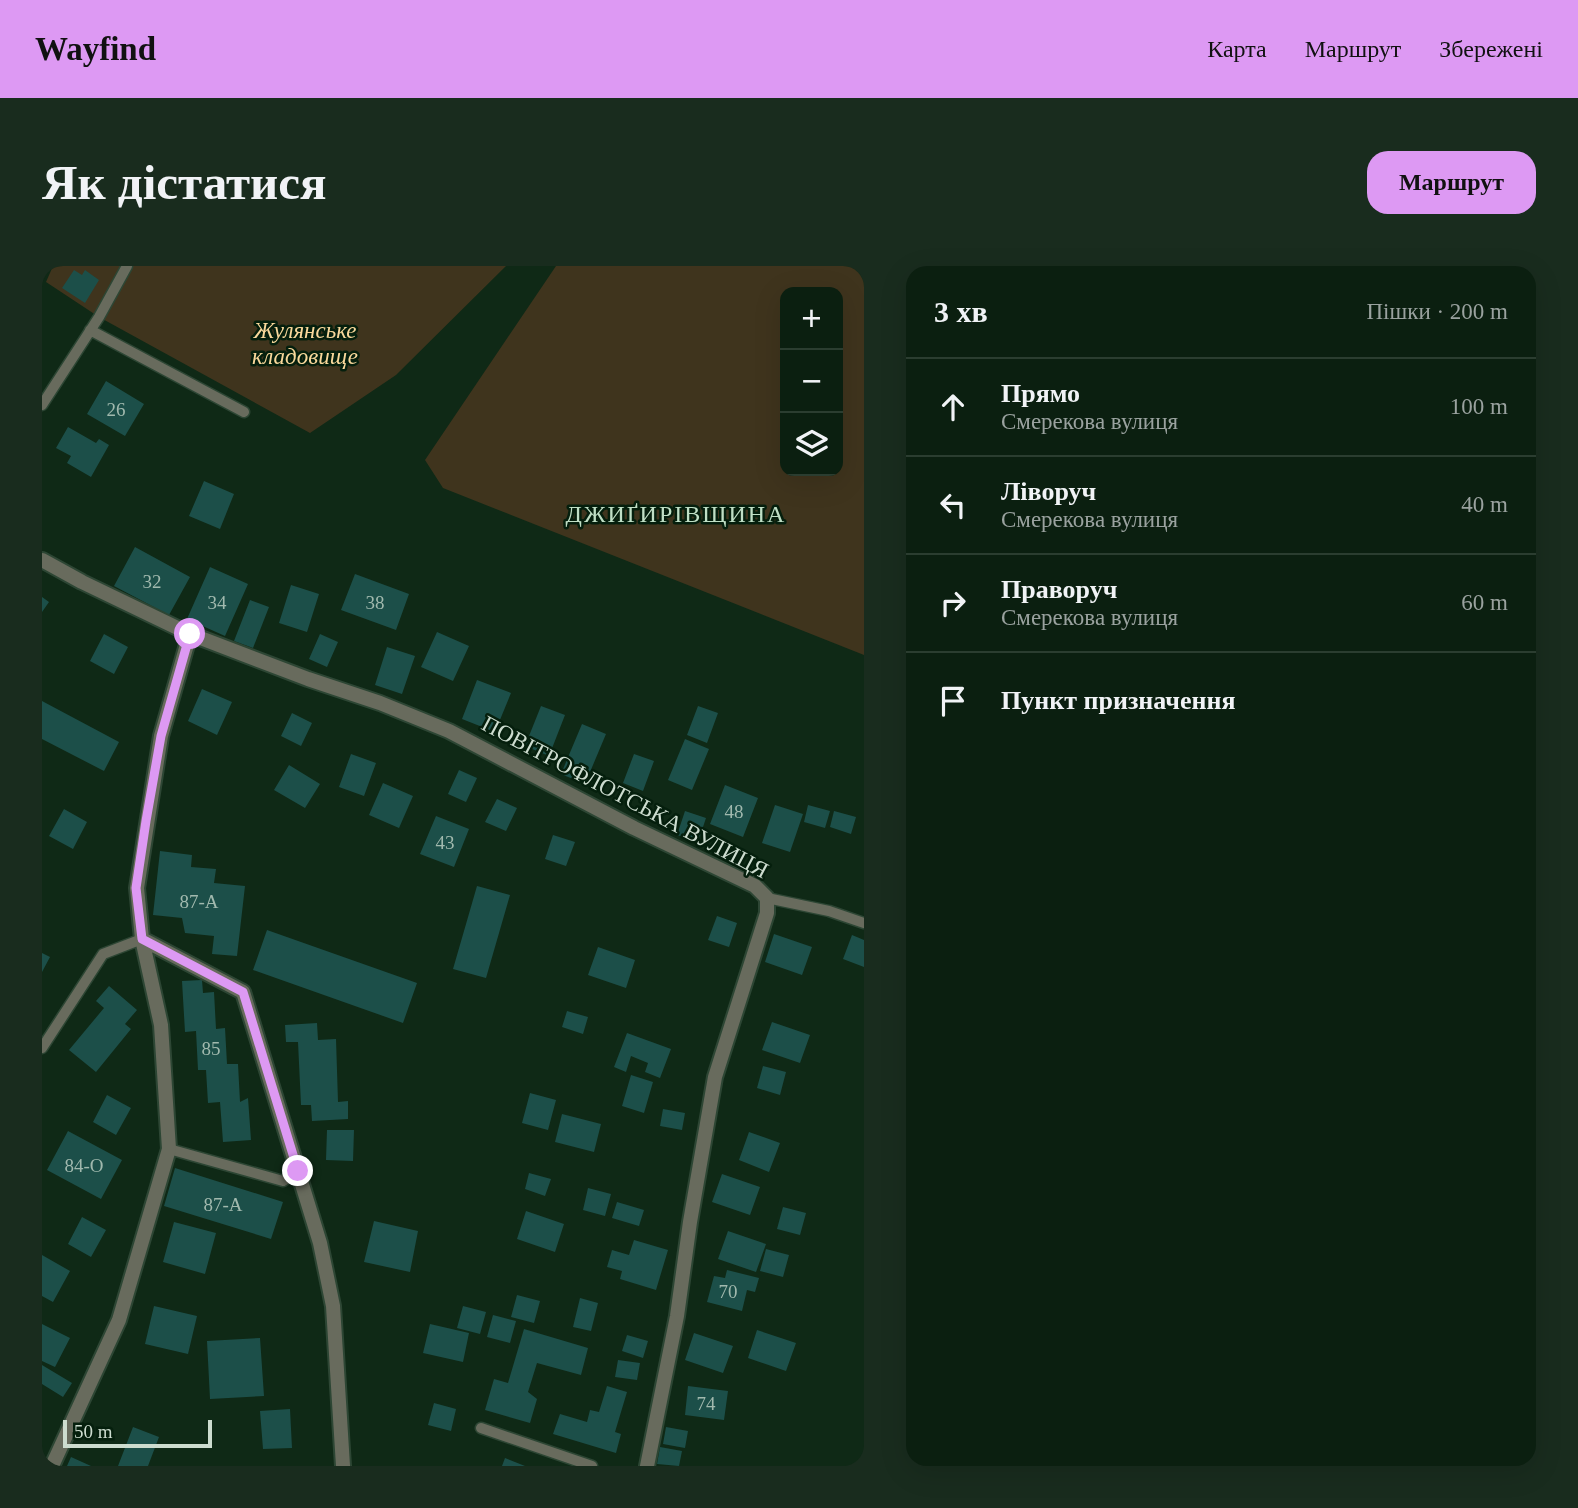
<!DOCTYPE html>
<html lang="uk">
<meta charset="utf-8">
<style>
:root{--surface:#0b1f10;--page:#192c1e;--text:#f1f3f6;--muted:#9aa29f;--line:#2b3d30;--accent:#dd99f3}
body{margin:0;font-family:Georgia,serif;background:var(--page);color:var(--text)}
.controls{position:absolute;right:21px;top:21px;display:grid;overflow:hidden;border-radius:14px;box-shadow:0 7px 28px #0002}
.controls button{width:63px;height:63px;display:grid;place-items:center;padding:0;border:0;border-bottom:2px solid var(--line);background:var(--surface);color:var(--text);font:35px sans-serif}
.scale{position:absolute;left:21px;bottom:18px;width:149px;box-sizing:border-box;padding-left:7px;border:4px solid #cddccf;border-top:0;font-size:19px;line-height:24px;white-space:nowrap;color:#cddccf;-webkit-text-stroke:5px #051f0d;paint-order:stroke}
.stop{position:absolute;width:21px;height:21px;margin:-16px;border:5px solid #dd99f3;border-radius:50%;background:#fff}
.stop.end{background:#dd99f3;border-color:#fff;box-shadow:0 2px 7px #0008}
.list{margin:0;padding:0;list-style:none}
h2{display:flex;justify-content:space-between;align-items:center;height:91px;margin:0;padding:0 28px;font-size:30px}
h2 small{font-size:23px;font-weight:400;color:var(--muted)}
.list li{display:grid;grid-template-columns:46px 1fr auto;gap:21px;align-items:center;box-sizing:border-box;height:98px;padding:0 28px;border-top:2px solid var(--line)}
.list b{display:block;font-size:26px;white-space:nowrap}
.list p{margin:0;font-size:23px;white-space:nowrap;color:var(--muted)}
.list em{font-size:23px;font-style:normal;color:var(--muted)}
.icon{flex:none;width:38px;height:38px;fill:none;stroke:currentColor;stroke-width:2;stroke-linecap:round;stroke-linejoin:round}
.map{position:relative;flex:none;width:822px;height:1200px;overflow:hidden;border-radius:21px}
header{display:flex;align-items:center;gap:42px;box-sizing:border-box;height:98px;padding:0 35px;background:var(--accent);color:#111}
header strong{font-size:33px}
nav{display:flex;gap:38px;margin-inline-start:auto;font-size:24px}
.intro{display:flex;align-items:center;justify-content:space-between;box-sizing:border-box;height:168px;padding:0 42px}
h1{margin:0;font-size:49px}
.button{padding:18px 32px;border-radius:21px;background:var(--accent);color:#111;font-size:24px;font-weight:700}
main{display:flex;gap:42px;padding:0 42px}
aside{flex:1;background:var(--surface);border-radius:21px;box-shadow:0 7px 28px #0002}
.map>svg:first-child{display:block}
</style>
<header>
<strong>Wayfind</strong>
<nav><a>Карта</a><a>Маршрут</a><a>Збережені</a></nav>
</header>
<div class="intro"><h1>Як дістатися</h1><a class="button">Маршрут</a></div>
<main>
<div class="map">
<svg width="822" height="1200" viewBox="0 0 822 1200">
<rect width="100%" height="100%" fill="#0f2916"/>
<path fill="#3f341d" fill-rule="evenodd" d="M 11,0 L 464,0 L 354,109 L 268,167 L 57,51 L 4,16 Z
M 514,0 L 822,0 L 822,389 L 401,222 L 383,194 ZM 743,26 L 796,26 L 796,205 L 743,205 Z"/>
<path fill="#1c4f49" d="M 32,4 L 40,9 L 43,4 L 57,14 L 43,37 L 20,22 Z
M 64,115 L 102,138 L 83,170 L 45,148 Z
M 26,161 L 54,177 L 57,173 L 67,179 L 49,211 L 25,197 L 29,190 L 14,182 Z
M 162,215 L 192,228 L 178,263 L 147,250 Z
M 93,281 L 148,311 L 127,349 L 72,320 Z
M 168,301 L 206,318 L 183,370 L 145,353 Z
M 313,308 L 367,328 L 354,364 L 299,344 Z
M 249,319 L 277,328 L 265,366 L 237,357 Z
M 0,331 L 7,336 L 0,346 Z
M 208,334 L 227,341 L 211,382 L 192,375 Z
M 395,366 L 427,380 L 411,415 L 379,401 Z
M 62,368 L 86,381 L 72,408 L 48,395 Z
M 278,368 L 296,376 L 285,401 L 267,393 Z
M 345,381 L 373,390 L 360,428 L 333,419 Z
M 435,414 L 469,427 L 453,466 L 420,453 Z
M 160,423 L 190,436 L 175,469 L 146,455 Z
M 0,435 L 77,476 L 62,505 L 0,473 Z
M 499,440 L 523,449 L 507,490 L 483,480 Z
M 656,440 L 676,447 L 665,477 L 645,469 Z
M 250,447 L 270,457 L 259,480 L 239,470 Z
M 540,458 L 564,468 L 543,518 L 519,508 Z
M 643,473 L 667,483 L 650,524 L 626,514 Z
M 309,488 L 334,497 L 322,530 L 297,521 Z
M 592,488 L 612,495 L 601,525 L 581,517 Z
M 247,499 L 278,518 L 263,542 L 232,524 Z
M 417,504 L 435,512 L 424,536 L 406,528 Z
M 341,517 L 371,530 L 357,562 L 327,549 Z
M 683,519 L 716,532 L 701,571 L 668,558 Z
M 455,533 L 475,542 L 464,565 L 443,556 Z
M 733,539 L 761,548 L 748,586 L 720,577 Z
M 766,539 L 788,545 L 783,562 L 762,556 Z
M 22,543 L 45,556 L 31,583 L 7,570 Z
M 643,545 L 664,552 L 656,576 L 635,569 Z
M 792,545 L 814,551 L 809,568 L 788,561 Z
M 394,550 L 427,563 L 412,601 L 378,588 Z
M 511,569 L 533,576 L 524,600 L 503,593 Z
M 118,585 L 150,589 L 149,601 L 174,603 L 172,617 L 203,620 L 195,690 L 170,688 L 172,670 L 143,667 L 140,652 L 111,649 Z
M 435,620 L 468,629 L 444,712 L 411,703 Z
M 675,650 L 695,657 L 687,681 L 666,674 Z
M 225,664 L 375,717 L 361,757 L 211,704 Z
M 732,668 L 770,681 L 760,709 L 723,696 Z
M 810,669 L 822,674 L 822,701 L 801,693 Z
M 556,681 L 593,694 L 584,722 L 546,709 Z
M 0,687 L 8,691 L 0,706 Z
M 160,714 L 161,727 L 172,726 L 174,763 L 183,762 L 185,798 L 196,798 L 198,836 L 206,832 L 209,874 L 181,876 L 178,836 L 166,837 L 164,804 L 156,804 L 154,765 L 143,766 L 140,715 Z
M 67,720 L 95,744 L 83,758 L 89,763 L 54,806 L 27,784 L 62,742 L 54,735 Z
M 525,745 L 546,751 L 541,768 L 520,761 Z
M 730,756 L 768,769 L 758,797 L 720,784 Z
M 275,757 L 276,774 L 294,773 L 296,836 L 306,835 L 306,853 L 270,855 L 269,839 L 259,839 L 256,776 L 244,776 L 243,759 Z
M 585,767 L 629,783 L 618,812 L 603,806 L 606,797 L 589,790 L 584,806 L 572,801 Z
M 721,800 L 744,806 L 738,829 L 715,822 Z
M 589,809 L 611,816 L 602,847 L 580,840 Z
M 488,827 L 514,834 L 506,864 L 480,857 Z
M 65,829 L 89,842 L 74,869 L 51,856 Z
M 621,843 L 643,847 L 640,864 L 618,860 Z
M 520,848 L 559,858 L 552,886 L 513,876 Z
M 285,864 L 312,864 L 311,895 L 284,894 Z
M 26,865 L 80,894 L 59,933 L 5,904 Z
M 707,866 L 738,877 L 727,906 L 697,894 Z
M 133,902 L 241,936 L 229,973 L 122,940 Z
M 487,907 L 509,913 L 503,930 L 483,923 Z
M 680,908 L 718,921 L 708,949 L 670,936 Z
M 546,922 L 569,928 L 563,950 L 541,944 Z
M 575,936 L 602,944 L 597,960 L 570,952 Z
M 741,941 L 764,947 L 758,969 L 735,963 Z
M 484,945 L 522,958 L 513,986 L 475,973 Z
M 40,951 L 64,964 L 49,991 L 26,978 Z
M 332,955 L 376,965 L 368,1006 L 322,996 Z
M 132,956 L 174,967 L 163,1008 L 121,996 Z
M 686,965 L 724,978 L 714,1006 L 676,993 Z
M 592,974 L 626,984 L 614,1024 L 578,1013 L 580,1005 L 565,1001 L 570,984 L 587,989 Z
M 724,983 L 747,989 L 741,1011 L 718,1005 Z
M 0,989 L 28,1005 L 11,1036 L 0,1030 Z
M 685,1004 L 717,1012 L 713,1026 L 705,1024 L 700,1045 L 665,1036 L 672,1010 L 683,1012 Z
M 475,1029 L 498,1035 L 492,1057 L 469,1051 Z
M 538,1032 L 556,1037 L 549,1065 L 531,1061 Z
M 112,1040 L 155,1050 L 146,1088 L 103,1078 Z
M 421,1040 L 444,1046 L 438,1068 L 415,1062 Z
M 451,1049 L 474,1055 L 468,1077 L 445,1071 Z
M 0,1058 L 28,1072 L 13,1101 L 0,1095 Z
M 388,1058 L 427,1067 L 421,1096 L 381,1087 Z
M 482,1063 L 546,1082 L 539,1109 L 495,1097 L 486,1126 L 495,1133 L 488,1157 L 443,1144 L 452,1113 L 466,1117 Z
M 715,1064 L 754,1077 L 744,1105 L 706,1092 Z
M 652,1067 L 691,1080 L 681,1107 L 643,1094 Z
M 585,1069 L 606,1075 L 601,1092 L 580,1085 Z
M 218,1072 L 222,1130 L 168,1133 L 165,1075 Z
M 576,1094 L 598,1097 L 595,1114 L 573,1111 Z
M 0,1099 L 30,1117 L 21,1131 L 0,1118 Z
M 565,1120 L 585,1126 L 573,1166 L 579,1168 L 574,1187 L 511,1168 L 518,1148 L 545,1156 L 548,1144 L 557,1146 Z
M 646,1120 L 686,1125 L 682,1154 L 643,1149 Z
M 392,1137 L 414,1143 L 409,1165 L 386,1159 Z
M 248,1143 L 250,1182 L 221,1183 L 218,1145 Z
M 91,1161 L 117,1171 L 106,1200 L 76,1200 Z
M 624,1161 L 646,1165 L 643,1182 L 621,1178 Z
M 618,1181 L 640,1185 L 637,1200 L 615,1198 Z
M 29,1191 L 49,1200 L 25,1200 Z
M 463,1192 L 483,1200 L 460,1200 Z"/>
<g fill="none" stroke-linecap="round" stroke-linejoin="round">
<g stroke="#2d4634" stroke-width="13">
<path id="service" d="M 48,64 L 202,146
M 0,139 L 57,51 L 85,0
M 725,632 L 787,645 L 822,657
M 0,782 L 61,688 L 100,673
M 127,883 L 241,915 L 256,905
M 439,1162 L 550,1200"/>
</g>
<g stroke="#2d4634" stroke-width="18">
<path id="minor" d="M 0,294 L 40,316 L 148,368 L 266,413 L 338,437 L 407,465 L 592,562 L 713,620 L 725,632 L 725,647 L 673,811 L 648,956 L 635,1050 L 605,1200
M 100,673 L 201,726 L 278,977 L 291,1040 L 301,1200
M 10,1200 L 77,1054 L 127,883 L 119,759 L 100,673 L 95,622 L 119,470 L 148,368"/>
</g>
<use href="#service" stroke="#686b5d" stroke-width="10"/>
<use href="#minor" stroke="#686b5d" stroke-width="14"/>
</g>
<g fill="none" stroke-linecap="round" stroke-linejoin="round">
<path stroke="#dd99f3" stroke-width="9" d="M 148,368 L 119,470 L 104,555 L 94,622 L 100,673 L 201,726 L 256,905"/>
</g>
<g text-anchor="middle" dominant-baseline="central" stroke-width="5" stroke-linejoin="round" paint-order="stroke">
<g font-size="19" fill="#a1b9ae">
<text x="74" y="143">26</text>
<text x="110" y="315">32</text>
<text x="175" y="336">34</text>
<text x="333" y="336">38</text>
<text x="692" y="545">48</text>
<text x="403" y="576">43</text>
<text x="157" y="635">87-А</text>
<text x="169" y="782">85</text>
<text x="42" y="899">84-О</text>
<text x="181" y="938">87-А</text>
<text x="686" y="1025">70</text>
<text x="664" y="1137">74</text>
</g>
<g font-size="23" font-style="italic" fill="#f9d89b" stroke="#051f0d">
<text x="263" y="64">Жулянське<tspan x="263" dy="26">кладовище</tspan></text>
</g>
<g font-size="23" fill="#cddccf" stroke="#051f0d">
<text transform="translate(583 531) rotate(28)">ПОВІТРОФЛОТСЬКА ВУЛИЦЯ</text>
</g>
<g font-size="24" letter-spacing="2" fill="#c0dfc5" stroke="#051f0d">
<text x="634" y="248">ДЖИҐИРІВЩИНА</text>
</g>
</g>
</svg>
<div class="controls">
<button>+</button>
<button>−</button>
<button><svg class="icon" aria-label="layers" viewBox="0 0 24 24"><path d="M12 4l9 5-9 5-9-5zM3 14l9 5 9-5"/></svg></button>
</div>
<div class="scale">50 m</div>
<div class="stop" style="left:148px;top:368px"></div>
<div class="stop end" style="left:256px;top:905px"></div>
</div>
<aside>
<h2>3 хв<small>Пішки · 200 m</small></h2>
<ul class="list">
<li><svg class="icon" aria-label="ahead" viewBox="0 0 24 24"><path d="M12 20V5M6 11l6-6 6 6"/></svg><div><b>Прямо</b><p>Смерекова вулиця</p></div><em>100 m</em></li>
<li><svg class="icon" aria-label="left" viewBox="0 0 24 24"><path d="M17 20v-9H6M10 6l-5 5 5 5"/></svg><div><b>Ліворуч</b><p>Смерекова вулиця</p></div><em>40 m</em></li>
<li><svg class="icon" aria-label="right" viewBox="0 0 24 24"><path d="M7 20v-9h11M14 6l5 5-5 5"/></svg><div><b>Праворуч</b><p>Смерекова вулиця</p></div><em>60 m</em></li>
<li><svg class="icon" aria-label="arrive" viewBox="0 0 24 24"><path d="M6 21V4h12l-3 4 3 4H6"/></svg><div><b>Пункт призначення</b></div></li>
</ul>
</aside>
</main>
